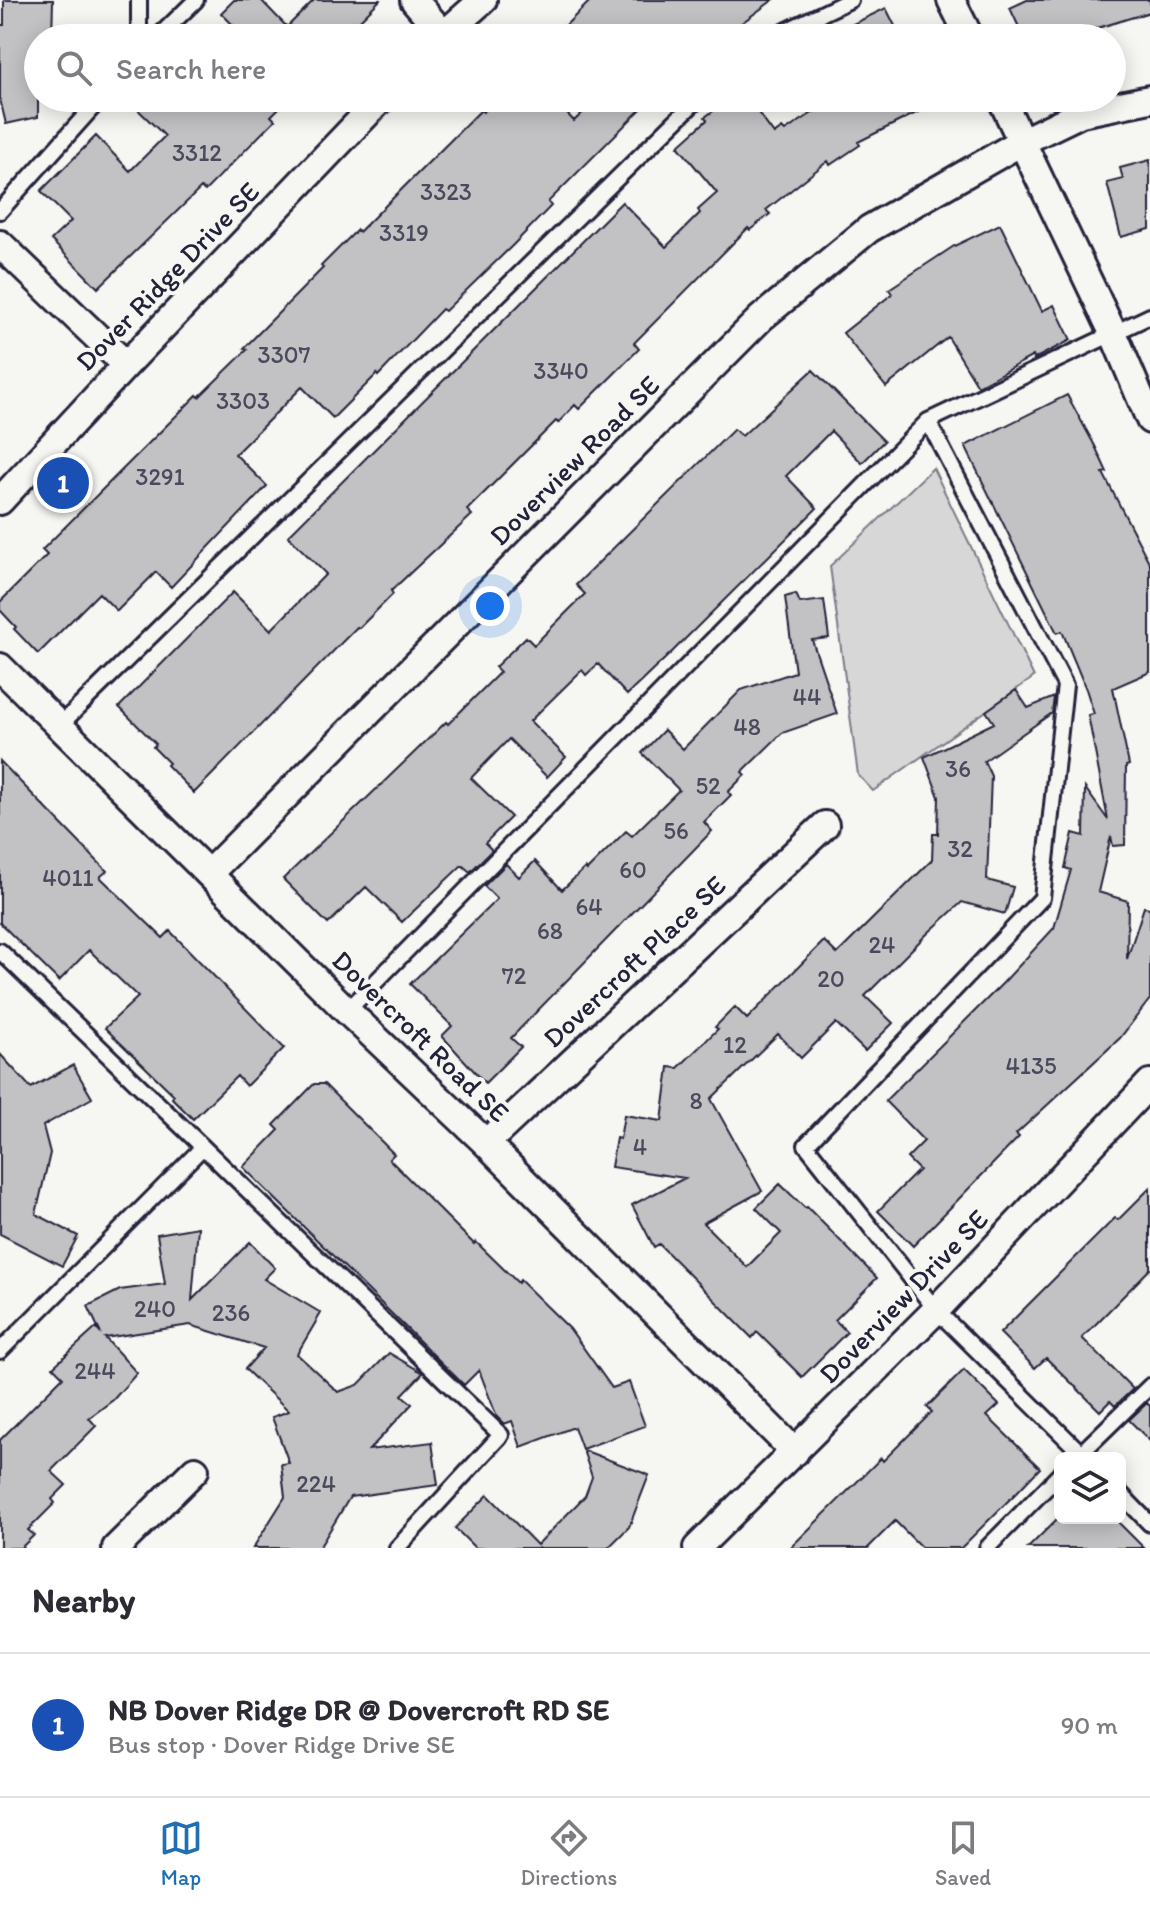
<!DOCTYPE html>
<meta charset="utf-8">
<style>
:root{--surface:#fff;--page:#f2f2f3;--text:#2b2b33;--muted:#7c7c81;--line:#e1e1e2;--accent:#1f6fb2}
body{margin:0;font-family:Itim,sans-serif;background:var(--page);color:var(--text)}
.controls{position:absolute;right:24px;bottom:24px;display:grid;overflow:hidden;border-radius:12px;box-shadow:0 4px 20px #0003}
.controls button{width:72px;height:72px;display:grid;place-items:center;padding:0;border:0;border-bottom:2px solid var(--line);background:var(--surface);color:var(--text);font:40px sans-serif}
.you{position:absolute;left:490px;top:606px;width:28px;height:28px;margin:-20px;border:6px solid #fff;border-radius:50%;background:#1a73e8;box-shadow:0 0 0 12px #1a73e833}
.badge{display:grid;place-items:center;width:52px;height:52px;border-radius:50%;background:var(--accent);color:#fff;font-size:26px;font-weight:700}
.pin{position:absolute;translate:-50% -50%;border:4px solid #fff;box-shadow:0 2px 8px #0006}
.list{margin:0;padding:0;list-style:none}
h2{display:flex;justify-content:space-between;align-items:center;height:104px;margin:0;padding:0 32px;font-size:34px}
h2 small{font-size:26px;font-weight:400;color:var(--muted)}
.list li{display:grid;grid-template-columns:52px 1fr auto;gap:24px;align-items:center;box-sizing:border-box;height:144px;padding:0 32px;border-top:2px solid var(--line)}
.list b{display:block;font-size:30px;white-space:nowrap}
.list p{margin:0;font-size:26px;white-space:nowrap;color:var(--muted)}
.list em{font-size:26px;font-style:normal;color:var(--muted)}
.icon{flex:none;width:44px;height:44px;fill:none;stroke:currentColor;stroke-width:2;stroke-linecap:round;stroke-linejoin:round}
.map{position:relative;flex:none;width:1150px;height:1548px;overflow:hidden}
.search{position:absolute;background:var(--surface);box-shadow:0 4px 20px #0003;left:24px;right:24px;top:24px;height:88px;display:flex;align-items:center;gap:20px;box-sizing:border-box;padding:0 28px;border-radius:44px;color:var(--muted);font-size:30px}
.sheet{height:248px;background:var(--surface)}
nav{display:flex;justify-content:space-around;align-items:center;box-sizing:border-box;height:112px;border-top:2px solid var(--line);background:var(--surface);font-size:22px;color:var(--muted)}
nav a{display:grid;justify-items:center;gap:4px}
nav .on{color:var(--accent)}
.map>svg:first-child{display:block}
</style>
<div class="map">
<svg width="1150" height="1548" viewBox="0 0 1150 1548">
<rect width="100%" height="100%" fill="#f6f6f2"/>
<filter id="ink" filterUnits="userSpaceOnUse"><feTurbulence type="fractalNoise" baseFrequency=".0125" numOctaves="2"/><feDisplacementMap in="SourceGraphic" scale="16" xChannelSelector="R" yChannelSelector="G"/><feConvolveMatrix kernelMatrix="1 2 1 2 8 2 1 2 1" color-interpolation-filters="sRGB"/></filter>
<g filter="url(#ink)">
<path fill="#d7d7d7" stroke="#7c7c89" stroke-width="2" d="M 933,468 L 1034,677 L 873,791 L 858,775 L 830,566 Z"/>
<path fill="#c2c2c4" stroke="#22223b" stroke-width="2" d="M 4,0 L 53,0 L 52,38 L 38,38 L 38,117 L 6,124 L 0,99 L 0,25 L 4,25 Z
M 234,0 L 261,0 L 287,27 L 314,0 L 380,0 L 342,38 L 246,38 L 221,13 Z
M 591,0 L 773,0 L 721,38 L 553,38 Z
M 1027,0 L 1150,0 L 1150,12 L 1065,38 L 1024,38 L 1010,8 Z
M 886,8 L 901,38 L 824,38 Z
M 126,98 L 289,98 L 271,116 L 275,120 L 205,191 L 201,188 L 98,288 L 51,240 L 71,221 L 41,191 L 96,136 L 130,171 L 165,136 Z
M 497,98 L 552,98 L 574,121 L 598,98 L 652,98 L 548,202 L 551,206 L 513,245 L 445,311 L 442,309 L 378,376 L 377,374 L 333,418 L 302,387 L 235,454 L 267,486 L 171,587 L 156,572 L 117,611 L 99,593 L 38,654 L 14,629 L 16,627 L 0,610 L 0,602 L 47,555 L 42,550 L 197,395 L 199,397 L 247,350 L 244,348 L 323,268 L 321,266 L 357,230 L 359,232 L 481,110 L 483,112 Z
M 731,98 L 747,98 L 774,134 L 782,128 L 785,131 L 835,98 L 946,98 L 858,142 L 860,145 L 830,165 L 828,161 L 766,210 L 770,214 L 750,230 L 748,228 L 634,343 L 639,349 L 579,409 L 575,405 L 558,423 L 556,421 L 467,510 L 472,515 L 391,591 L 393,594 L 359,628 L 357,627 L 194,793 L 167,765 L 169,763 L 153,747 L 156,744 L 119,707 L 233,592 L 271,630 L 326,574 L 288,536 L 622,202 L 666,247 L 700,213 L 698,210 L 717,193 L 678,146 L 707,120 L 705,117 Z
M 1150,160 L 1150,229 L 1121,237 L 1107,183 L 1123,179 L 1120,168 Z
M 1000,224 L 1042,311 L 1054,305 L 1071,340 L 1034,359 L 1033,356 L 978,386 L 948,337 L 886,387 L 843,333 L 892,294 L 889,289 L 954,246 Z
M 813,370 L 884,441 L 862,463 L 831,431 L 786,476 L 817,508 L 672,652 L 627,695 L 598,664 L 586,675 L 582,670 L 530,721 L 566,757 L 547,777 L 509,739 L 471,778 L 511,817 L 485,843 L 492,850 L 470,872 L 462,865 L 402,922 L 366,887 L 328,924 L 283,879 L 446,722 L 448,724 L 500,672 L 495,667 L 526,637 L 534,645 L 585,594 L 576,585 L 734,429 L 742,436 Z
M 1067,395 L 1095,446 L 1107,472 L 1103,473 L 1150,564 L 1150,672 L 1113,688 L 1129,765 L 1126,766 L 1125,845 L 1113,846 L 1111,836 L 1098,892 L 1128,901 L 1127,959 L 1144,907 L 1150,908 L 1150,999 L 1120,1038 L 1016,1134 L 1019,1137 L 913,1246 L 878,1211 L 919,1170 L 907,1158 L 924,1141 L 885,1101 L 1003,983 L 1054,928 L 1071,870 L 1065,868 L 1073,833 L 1084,836 L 1085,788 L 1108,820 L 1088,715 L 1094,714 L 1086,689 L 1062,631 L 1057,633 L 965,446 Z
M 796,594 L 800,603 L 824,600 L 829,638 L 812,640 L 837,714 L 782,733 L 742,772 L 745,775 L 728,792 L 731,795 L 704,822 L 712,831 L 511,1038 L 521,1047 L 485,1083 L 442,1036 L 452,1026 L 410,984 L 497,899 L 484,886 L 506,864 L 519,877 L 535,861 L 562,890 L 585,868 L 587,870 L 626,831 L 632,836 L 679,790 L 642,753 L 664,730 L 683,749 L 741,690 L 795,672 L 785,597 Z
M 1016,690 L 1028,708 L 1054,697 L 1052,713 L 984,761 L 991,776 L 987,880 L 1013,887 L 1005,914 L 962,902 L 927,934 L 865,996 L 893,1023 L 865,1051 L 836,1023 L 801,1058 L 778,1034 L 711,1099 L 762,1191 L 703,1223 L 747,1267 L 781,1233 L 756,1208 L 780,1184 L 805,1208 L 807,1207 L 877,1278 L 835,1320 L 847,1332 L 802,1377 L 757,1332 L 752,1338 L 659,1244 L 654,1247 L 632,1205 L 685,1178 L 611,1167 L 616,1138 L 620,1139 L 624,1115 L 662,1121 L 669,1067 L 678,1068 L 718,1029 L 715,1027 L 735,1007 L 747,1019 L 824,941 L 837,954 L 932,860 L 933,834 L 938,834 L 939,797 L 924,757 L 994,723 L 986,711 Z
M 0,761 L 107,871 L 100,877 L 163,938 L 170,931 L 284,1048 L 246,1086 L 237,1076 L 193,1119 L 172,1098 L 174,1095 L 105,1028 L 138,997 L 89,950 L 59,981 L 0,923 Z
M 0,1054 L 31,1088 L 73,1065 L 92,1098 L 43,1126 L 50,1153 L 36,1214 L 78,1236 L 62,1266 L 0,1234 Z
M 314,1084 L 324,1084 L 394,1154 L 389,1159 L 474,1244 L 476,1242 L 518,1283 L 520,1280 L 570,1329 L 612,1388 L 629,1382 L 645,1426 L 582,1449 L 574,1427 L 521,1447 L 512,1421 L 504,1424 L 497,1417 L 479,1370 L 464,1385 L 243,1167 L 279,1130 L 274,1125 Z
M 1150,1188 L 1150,1269 L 1082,1338 L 1133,1389 L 1115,1406 L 1110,1401 L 1100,1411 L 1046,1358 L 1035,1368 L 1000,1333 L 1115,1218 L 1118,1220 Z
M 198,1227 L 192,1300 L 250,1242 L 275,1268 L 264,1279 L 321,1313 L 297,1354 L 338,1392 L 358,1385 L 389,1353 L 423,1373 L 402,1395 L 412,1404 L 369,1450 L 432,1442 L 438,1485 L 350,1497 L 319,1548 L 253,1548 L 285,1497 L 281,1464 L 289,1463 L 272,1417 L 289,1411 L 245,1369 L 264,1348 L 190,1325 L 105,1338 L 137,1373 L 113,1400 L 89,1418 L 96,1426 L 51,1471 L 66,1485 L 52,1499 L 55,1503 L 28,1530 L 34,1535 L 21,1548 L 0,1548 L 0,1440 L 63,1377 L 53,1367 L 96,1328 L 101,1334 L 88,1306 L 120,1290 L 165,1284 L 157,1234 Z
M 964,1370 L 999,1405 L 987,1416 L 1040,1468 L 1016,1493 L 961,1548 L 922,1548 L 895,1521 L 868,1548 L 790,1548 L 881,1458 L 883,1461 L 932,1412 L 927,1407 Z
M 1147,1403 L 1150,1406 L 1150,1441 L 1129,1420 Z
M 583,1450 L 649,1475 L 629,1527 L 608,1548 L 475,1548 L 455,1528 L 488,1495 L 537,1545 L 585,1496 L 592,1477 Z
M 1058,1518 L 1114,1518 L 1144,1548 L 1028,1548 Z"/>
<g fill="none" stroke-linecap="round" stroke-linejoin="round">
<g stroke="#22223b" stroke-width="20">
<path id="lane" d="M 139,0 L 139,38
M 157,38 L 196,0
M 771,38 L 850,0
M 0,211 L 101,98
M 928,421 L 1065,685 L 1042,898 L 806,1145 L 936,1310 L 1086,1458
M 58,727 L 699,98
M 0,951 L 501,1435 L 397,1548
M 347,1011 L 928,421 L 1150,316
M 0,1351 L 203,1147
M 1076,1458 L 1150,1386
M 1120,1493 L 1150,1524
M 987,1548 L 1060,1474"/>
</g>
<g stroke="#22223b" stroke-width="32">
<path id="street" d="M 414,0 L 443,34
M 951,0 L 970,38
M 440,38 L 483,0
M 1001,98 L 1114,335 L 1150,420
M 0,244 L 126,365
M 0,501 L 126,365 L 382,98
M 0,667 L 347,1011 L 486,1143 L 795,1452
M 209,873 L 761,318 L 869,229 L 1023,141 L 1081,113 L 1150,99
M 486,1143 L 825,825
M 116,1548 L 195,1470
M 697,1548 L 936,1310 L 1150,1083"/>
</g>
<use href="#lane" stroke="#f6f6f2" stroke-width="14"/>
<use href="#street" stroke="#f6f6f2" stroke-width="26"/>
</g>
</g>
<g text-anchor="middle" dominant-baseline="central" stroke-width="8" stroke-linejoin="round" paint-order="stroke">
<g font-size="24" fill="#4a4a5d">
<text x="197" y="152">3312</text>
<text x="446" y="191">3323</text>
<text x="404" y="232">3319</text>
<text x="284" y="354">3307</text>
<text x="561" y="370">3340</text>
<text x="243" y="400">3303</text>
<text x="160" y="476">3291</text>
<text x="807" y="696">44</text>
<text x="747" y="726">48</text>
<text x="958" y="768">36</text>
<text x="708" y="785">52</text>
<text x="676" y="830">56</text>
<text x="960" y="848">32</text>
<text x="633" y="869">60</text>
<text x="68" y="877">4011</text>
<text x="589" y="906">64</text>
<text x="550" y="930">68</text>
<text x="882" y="944">24</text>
<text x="514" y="975">72</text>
<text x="831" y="978">20</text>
<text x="735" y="1044">12</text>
<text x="1031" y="1065">4135</text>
<text x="696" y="1100">8</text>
<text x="640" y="1146">4</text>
<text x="155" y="1308">240</text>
<text x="231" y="1312">236</text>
<text x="95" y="1370">244</text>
<text x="316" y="1483">224</text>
</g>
<g font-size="28" fill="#22223b" stroke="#f6f6f2">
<text transform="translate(167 276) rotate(-46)">Dover Ridge Drive SE</text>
<text transform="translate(574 460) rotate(-45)">Doverview Road SE</text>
<text transform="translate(634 961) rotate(-43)">Dovercroft Place SE</text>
<text transform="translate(421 1036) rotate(44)">Dovercroft Road SE</text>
<text transform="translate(903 1296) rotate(-46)">Doverview Drive SE</text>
</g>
</g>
</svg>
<div class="controls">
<button><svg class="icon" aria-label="layers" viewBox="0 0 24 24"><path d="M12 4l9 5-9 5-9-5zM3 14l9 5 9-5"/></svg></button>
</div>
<div class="you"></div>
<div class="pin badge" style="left:63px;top:483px;background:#1a4fb4">1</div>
<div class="search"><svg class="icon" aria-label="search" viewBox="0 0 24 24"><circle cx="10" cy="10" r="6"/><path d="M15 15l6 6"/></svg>Search here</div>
</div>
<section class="sheet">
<h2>Nearby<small></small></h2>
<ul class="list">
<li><span class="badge" style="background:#1a4fb4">1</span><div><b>NB Dover Ridge DR @ Dovercroft RD SE</b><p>Bus stop · Dover Ridge Drive SE</p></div><em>90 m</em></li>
</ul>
</section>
<nav>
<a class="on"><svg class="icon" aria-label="map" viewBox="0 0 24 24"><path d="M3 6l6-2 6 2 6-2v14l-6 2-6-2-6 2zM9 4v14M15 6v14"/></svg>Map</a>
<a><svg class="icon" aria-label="directions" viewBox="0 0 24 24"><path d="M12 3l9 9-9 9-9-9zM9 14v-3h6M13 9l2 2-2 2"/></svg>Directions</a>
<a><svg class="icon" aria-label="saved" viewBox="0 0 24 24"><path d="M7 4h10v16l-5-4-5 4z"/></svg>Saved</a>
</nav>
